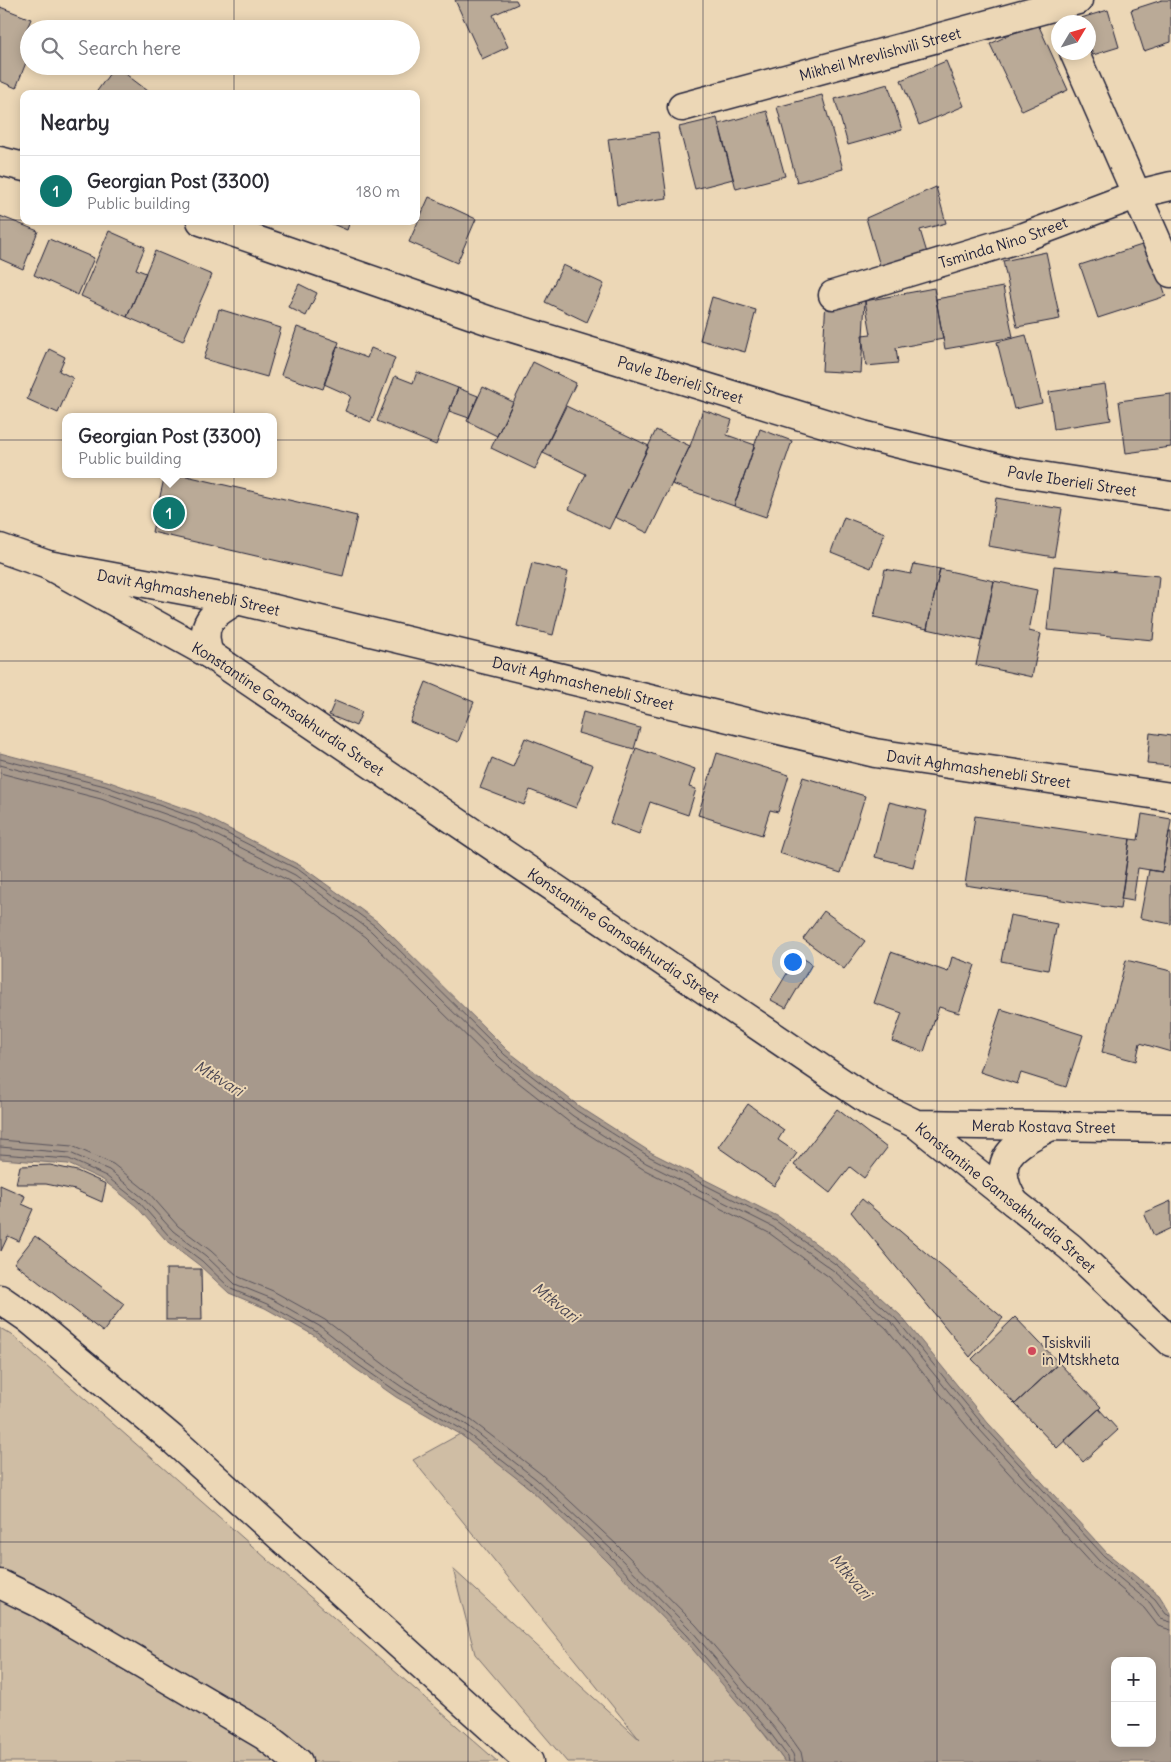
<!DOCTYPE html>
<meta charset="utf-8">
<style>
:root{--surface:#fff;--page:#f2f2f3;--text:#2b2b33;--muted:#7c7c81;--line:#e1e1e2;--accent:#0f766e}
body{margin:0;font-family:Delius,sans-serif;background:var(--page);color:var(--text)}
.controls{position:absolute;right:15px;bottom:15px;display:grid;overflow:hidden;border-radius:10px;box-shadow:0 2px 12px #0003}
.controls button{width:45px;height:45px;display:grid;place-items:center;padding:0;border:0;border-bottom:1px solid var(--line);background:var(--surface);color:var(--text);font:25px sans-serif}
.compass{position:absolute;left:1051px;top:15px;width:45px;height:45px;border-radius:50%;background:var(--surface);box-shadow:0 2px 12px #0003;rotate:52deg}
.you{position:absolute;left:792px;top:961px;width:18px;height:18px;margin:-12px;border:4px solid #fff;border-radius:50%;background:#1a73e8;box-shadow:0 0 0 8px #1a73e833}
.badge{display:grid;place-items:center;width:32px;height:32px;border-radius:50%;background:var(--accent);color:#fff;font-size:16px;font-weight:700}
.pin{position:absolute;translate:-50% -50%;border:2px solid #fff;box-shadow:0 1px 5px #0006}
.popup{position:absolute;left:62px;top:413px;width:215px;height:65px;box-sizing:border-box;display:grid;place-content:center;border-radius:10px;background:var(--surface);filter:drop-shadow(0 1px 4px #0005);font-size:16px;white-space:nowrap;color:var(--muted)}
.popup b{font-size:19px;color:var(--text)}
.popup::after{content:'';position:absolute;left:50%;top:100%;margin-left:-10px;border:10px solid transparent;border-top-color:var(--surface)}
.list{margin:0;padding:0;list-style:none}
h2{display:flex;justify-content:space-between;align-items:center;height:65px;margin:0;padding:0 20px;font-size:21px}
h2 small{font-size:16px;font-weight:400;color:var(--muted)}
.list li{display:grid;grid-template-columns:32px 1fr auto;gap:15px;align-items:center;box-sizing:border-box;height:70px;padding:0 20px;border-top:1px solid var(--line)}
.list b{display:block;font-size:19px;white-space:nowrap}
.list p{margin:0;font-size:16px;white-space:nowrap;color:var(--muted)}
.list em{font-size:16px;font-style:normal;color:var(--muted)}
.icon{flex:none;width:28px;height:28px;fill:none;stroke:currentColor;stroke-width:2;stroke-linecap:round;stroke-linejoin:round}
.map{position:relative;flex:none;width:1171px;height:1762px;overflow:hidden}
.search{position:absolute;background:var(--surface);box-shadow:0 2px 12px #0003;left:20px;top:20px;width:400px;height:55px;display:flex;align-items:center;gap:12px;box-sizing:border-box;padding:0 18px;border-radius:28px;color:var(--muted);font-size:19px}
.panel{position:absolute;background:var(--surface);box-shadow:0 2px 12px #0003;left:20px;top:90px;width:400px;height:135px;border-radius:10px}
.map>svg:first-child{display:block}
</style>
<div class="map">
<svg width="1171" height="1762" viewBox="0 0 1171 1762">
<rect width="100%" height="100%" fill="#ecd7b6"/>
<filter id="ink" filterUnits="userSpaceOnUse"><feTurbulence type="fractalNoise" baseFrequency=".02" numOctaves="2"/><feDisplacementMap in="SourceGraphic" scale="10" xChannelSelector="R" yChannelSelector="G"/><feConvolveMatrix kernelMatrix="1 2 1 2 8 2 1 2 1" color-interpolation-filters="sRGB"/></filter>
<g filter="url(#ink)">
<path fill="#cfbda4" stroke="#787070" d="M 0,1328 L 12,1335 L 498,1762 L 0,1762 Z
M 460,1434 C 483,1452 507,1469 529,1488 C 621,1568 713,1663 785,1762 L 567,1762 L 475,1654 L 453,1569 L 640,1740 L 413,1460 Z"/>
<path fill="#a7998c" stroke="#72696c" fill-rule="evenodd" d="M 0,753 L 107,781 L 200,814 L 301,866 L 378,922 L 508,1051 L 580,1107 L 652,1153 L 779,1217 L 841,1262 L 900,1315 L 988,1423 L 1107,1553 L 1159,1595 L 1171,1614 L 1171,1762 L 785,1762 L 767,1737 L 683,1638 L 604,1558 L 528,1487 L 460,1434 L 396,1397 L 353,1367 L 315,1336 L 265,1308 L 229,1293 L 199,1265 L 165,1239 L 136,1206 L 103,1180 L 68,1164 L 0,1159 ZM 1115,1661 L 1152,1661 L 1152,1743 L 1115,1743 Z"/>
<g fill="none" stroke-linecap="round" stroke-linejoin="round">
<path stroke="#57525b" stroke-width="1" d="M 0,759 L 105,786 L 198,819 L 299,870 L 375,926 L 505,1055 L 577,1111 L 650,1157 L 776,1221 L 838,1266 L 896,1319 L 984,1426 L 1104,1556 L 1155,1599 L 1166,1614 L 1171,1616
M 0,765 L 103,792 L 196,825 L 295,875 L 371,931 L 501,1059 L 573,1116 L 646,1163 L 773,1227 L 834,1271 L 892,1323 L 980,1430 L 1099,1561 L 1150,1603 L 1161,1619 L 1171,1622
M 0,773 L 101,799 L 193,832 L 291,882 L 366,937 L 496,1065 L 569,1122 L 643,1169 L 769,1233 L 829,1277 L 886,1328 L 974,1435 L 1094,1566 L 1144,1608 L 1158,1626 L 1171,1630
M 0,1140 L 72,1146 L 113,1164 L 148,1192 L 178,1226 L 211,1251 L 239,1277 L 273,1291 L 325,1320 L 406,1381 L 471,1420 L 541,1474 L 617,1545 L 696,1625 L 782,1725 L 801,1752 L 803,1762
M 0,1147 L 70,1153 L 109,1170 L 143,1198 L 173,1231 L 206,1256 L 235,1284 L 270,1298 L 321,1327 L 360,1358 L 402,1387 L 467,1425 L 536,1479 L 612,1550 L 691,1630 L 776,1730 L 793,1754 L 795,1762
M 0,1154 L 69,1159 L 106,1176 L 139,1202 L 169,1236 L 202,1261 L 231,1289 L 267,1304 L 317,1332 L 356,1363 L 399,1393 L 463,1430 L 531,1483 L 608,1554 L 686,1635 L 771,1734 L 788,1757 L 789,1762"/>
</g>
<path fill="#baaa97" stroke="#22223b" d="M 455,0 L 516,0 L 518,4 L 493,15 L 508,47 L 482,59 Z
M 1162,0 L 1171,0 L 1171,42 L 1144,51 L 1131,10 Z
M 0,7 L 31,19 L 23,38 L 29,40 L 29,55 L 16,88 L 0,81 Z
M 1108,10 L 1119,47 L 1093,55 L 1088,41 L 1088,22 L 1083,22 L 1081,18 Z
M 1037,22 L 1068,90 L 1022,111 L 990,44 Z
M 946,61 L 964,106 L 919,125 L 901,80 Z
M 115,66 L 152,94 L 95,94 Z
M 888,84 L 902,130 L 848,145 L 835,99 Z
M 822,95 L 843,169 L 797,182 L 777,107 Z
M 767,111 L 785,176 L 736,189 L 719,124 Z
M 717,118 L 733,179 L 695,189 L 679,127 Z
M 658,132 L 667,198 L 617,205 L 608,139 Z
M 936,187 L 946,223 L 920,230 L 927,253 L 880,266 L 866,218 Z
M 429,197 L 476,219 L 457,263 L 409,242 Z
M 0,216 L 38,231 L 23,269 L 0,259 Z
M 325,221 L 350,221 L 347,230 Z
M 109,231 L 145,247 L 136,269 L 146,273 L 127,317 L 81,296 Z
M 49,239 L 94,258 L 78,295 L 34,275 Z
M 1148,243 L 1166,296 L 1098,318 L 1080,265 Z
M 155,251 L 212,275 L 183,341 L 127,317 Z
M 1046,252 L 1060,319 L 1017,327 L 1003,261 Z
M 563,265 L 604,284 L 587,322 L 545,302 Z
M 299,284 L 317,293 L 306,316 L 288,307 Z
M 1003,287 L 1013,337 L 945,349 L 936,299 Z
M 934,288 L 943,339 L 896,348 L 898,363 L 866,366 L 862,335 L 871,334 L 865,301 Z
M 712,297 L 756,310 L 745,352 L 700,340 Z
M 826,299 L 865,301 L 861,373 L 822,371 Z
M 219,309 L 281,328 L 267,377 L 204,359 Z
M 297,327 L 339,342 L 323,389 L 281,375 Z
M 1026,335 L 1042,403 L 1014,409 L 997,342 Z
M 337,346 L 367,358 L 371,348 L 395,358 L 371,422 L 345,411 L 351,396 L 324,384 Z
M 49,349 L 65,357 L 59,371 L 73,378 L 58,413 L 27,399 Z
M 533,362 L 576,383 L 535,469 L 491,448 Z
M 417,372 L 458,388 L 436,445 L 377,421 L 395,376 L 413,383 Z
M 1105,384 L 1111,420 L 1054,429 L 1049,392 Z
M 483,387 L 513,402 L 497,436 L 467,421 Z
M 458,388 L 478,396 L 469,418 L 449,411 Z
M 1171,394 L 1171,447 L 1126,453 L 1119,401 Z
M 566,406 L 649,446 L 609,529 L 569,509 L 586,474 L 543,453 Z
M 703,410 L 732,420 L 727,435 L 755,445 L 734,506 L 672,484 L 690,446 Z
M 760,429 L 792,441 L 766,517 L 734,506 Z
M 656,430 L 690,446 L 648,533 L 615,517 Z
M 165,474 L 178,474 L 357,516 L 343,576 L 152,532 Z
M 996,498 L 1062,509 L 1054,557 L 988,546 Z
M 844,517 L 885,533 L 871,568 L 831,552 Z
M 532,563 L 568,572 L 553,635 L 517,626 Z
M 914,564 L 940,569 L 927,629 L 874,617 L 885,569 L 911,574 Z
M 1054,566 L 1159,576 L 1153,640 L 1047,630 Z
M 940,569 L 994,581 L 982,641 L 927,629 Z
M 994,581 L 1037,590 L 1029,631 L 1041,634 L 1032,677 L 976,665 Z
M 426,682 L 474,702 L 458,742 L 410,722 Z
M 335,701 L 362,712 L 356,726 L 329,715 Z
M 583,712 L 640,728 L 634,749 L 578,733 Z
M 1150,733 L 1171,736 L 1171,766 L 1147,764 Z
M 525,738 L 593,765 L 576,808 L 530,790 L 524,805 L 480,788 L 492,758 L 513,767 Z
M 636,748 L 695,769 L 689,787 L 696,789 L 688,815 L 650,802 L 639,834 L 610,823 Z
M 717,753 L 789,775 L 778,812 L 770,810 L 762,835 L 698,815 Z
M 803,777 L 865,796 L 841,873 L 779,853 Z
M 889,802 L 927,811 L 913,867 L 875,857 Z
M 1142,814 L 1171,819 L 1171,821 L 1162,872 L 1138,868 L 1133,901 L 1121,899 L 1130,839 L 1138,840 Z
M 975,816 L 1130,839 L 1120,909 L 965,885 Z
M 1169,832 L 1171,832 L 1171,924 L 1140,918 L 1149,870 L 1162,872 Z
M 824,911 L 865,941 L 844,969 L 803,939 Z
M 1010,915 L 1057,924 L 1048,970 L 1001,961 Z
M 891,952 L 948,972 L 952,957 L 975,965 L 959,1013 L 939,1007 L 924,1052 L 892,1041 L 902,1013 L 874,1003 Z
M 798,955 L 812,964 L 786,1008 L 771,1000 Z
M 1126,960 L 1171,971 L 1171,1052 L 1140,1043 L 1136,1061 L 1102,1052 Z
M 1001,1009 L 1083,1035 L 1066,1087 L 1021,1073 L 1017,1084 L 980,1072 Z
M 748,1104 L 784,1130 L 778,1140 L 797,1153 L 774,1186 L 718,1147 Z
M 837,1109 L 887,1148 L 864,1178 L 850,1167 L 830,1193 L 794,1165 Z
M 50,1165 L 77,1171 L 106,1184 L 102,1202 L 75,1190 L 46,1184 L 16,1184 L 20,1166 Z
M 0,1185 L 25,1196 L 22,1204 L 33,1209 L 19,1241 L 8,1236 L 1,1251 Z
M 862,1199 L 1003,1318 L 970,1357 L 851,1212 Z
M 1171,1201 L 1171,1228 L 1154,1236 L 1144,1213 Z
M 35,1236 L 124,1304 L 103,1332 L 14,1263 Z
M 166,1269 L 201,1269 L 202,1320 L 166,1320 Z
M 1015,1317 L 1059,1363 L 1015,1404 L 972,1359 Z
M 1059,1363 L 1101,1407 L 1057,1448 L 1015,1404 Z
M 1099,1409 L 1118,1430 L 1083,1462 L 1064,1440 Z"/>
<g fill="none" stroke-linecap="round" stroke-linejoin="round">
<g stroke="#22223b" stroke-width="31">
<g id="minor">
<path d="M 1074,52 L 1171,273"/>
<path id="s1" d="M 682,107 L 1078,0"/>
<path d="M 0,161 L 24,167"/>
<path id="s2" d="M 201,221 L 490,321 L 863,435 L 1015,472 L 1171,496"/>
<path id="s3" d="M 833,295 L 1024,237 L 1138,194 L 1171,186"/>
<path id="s4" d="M 916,1124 L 1070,1247 L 1171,1342"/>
<path d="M 1014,1202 C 988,1159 1014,1145 1049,1127"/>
<path d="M 0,1584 L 39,1603 L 265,1736 L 298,1762"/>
</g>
</g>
<g stroke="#22223b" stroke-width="31">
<g id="major">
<path id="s5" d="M 0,548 L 48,565 L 237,600 L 875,753 L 1171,797"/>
<path id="s6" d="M 48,565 L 209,654 L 872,1103 L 916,1124 L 1171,1128"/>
<path d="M 209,654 C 199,623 211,615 237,600"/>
<path d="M 0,1299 L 29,1319 L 171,1438 L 529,1762"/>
</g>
</g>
<use href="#minor" stroke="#ecd7b6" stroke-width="28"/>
<use href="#major" stroke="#ecd7b6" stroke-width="28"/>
</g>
</g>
<path fill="none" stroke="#22223b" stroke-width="1" stroke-opacity="0.55" d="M 234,0 L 234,29M 468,0 L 468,1762M 703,0 L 703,1762M 937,0 L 937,1762M 234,66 L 234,94M 0,220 L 24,220M 416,220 L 1171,220M 234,221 L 234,1762M 0,440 L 1171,440M 0,661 L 1171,661M 0,881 L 1171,881M 0,1101 L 1171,1101M 0,1321 L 1171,1321M 0,1542 L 1171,1542"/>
<circle fill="#d1495b" stroke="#ecd7b6" stroke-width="2" cx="1032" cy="1351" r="5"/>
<g text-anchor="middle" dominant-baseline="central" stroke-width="4" stroke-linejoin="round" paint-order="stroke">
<g font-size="15" fill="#22223b" stroke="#ecd7b6">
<text stroke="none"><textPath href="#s1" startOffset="205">Mikheil Mrevlishvili Street</textPath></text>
<text stroke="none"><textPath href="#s3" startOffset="178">Tsminda Nino Street</textPath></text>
<text stroke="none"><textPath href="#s2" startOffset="505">Pavle Iberieli Street</textPath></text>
<text stroke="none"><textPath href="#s2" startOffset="910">Pavle Iberieli Street</textPath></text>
<text stroke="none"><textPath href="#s5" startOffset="194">Davit Aghmashenebli Street</textPath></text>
<text stroke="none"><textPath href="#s5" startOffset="599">Davit Aghmashenebli Street</textPath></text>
<text stroke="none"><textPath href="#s6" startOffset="280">Konstantine Gamsakhurdia Street</textPath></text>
<text stroke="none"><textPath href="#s5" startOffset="1004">Davit Aghmashenebli Street</textPath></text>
<text stroke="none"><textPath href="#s6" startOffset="685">Konstantine Gamsakhurdia Street</textPath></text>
<text stroke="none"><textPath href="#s6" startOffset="1161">Merab Kostava Street</textPath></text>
<text stroke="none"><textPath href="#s4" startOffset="116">Konstantine Gamsakhurdia Street</textPath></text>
</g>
<g font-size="15" fill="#22223b" stroke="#ecd7b6" text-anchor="start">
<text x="1042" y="1342">Tsiskvili<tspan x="1042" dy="17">in Mtskheta</tspan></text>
</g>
<g font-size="16" font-style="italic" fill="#4a4653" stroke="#ecd7b6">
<text transform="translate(219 1078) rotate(31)">Mtkvari</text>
<text transform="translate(556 1302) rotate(38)">Mtkvari</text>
<text transform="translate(851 1576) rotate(49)">Mtkvari</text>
</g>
</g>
</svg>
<div class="controls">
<button>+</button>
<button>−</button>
</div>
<svg class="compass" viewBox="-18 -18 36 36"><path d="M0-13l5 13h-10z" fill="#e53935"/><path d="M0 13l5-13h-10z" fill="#7c7c81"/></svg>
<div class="you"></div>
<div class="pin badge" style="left:169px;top:513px">1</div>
<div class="popup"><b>Georgian Post (3300)</b>Public building</div>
<div class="search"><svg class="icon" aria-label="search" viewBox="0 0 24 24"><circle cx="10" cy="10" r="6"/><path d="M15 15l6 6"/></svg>Search here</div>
<section class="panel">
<h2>Nearby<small></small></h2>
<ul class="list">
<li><span class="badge">1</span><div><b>Georgian Post (3300)</b><p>Public building</p></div><em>180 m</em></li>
</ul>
</section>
</div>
